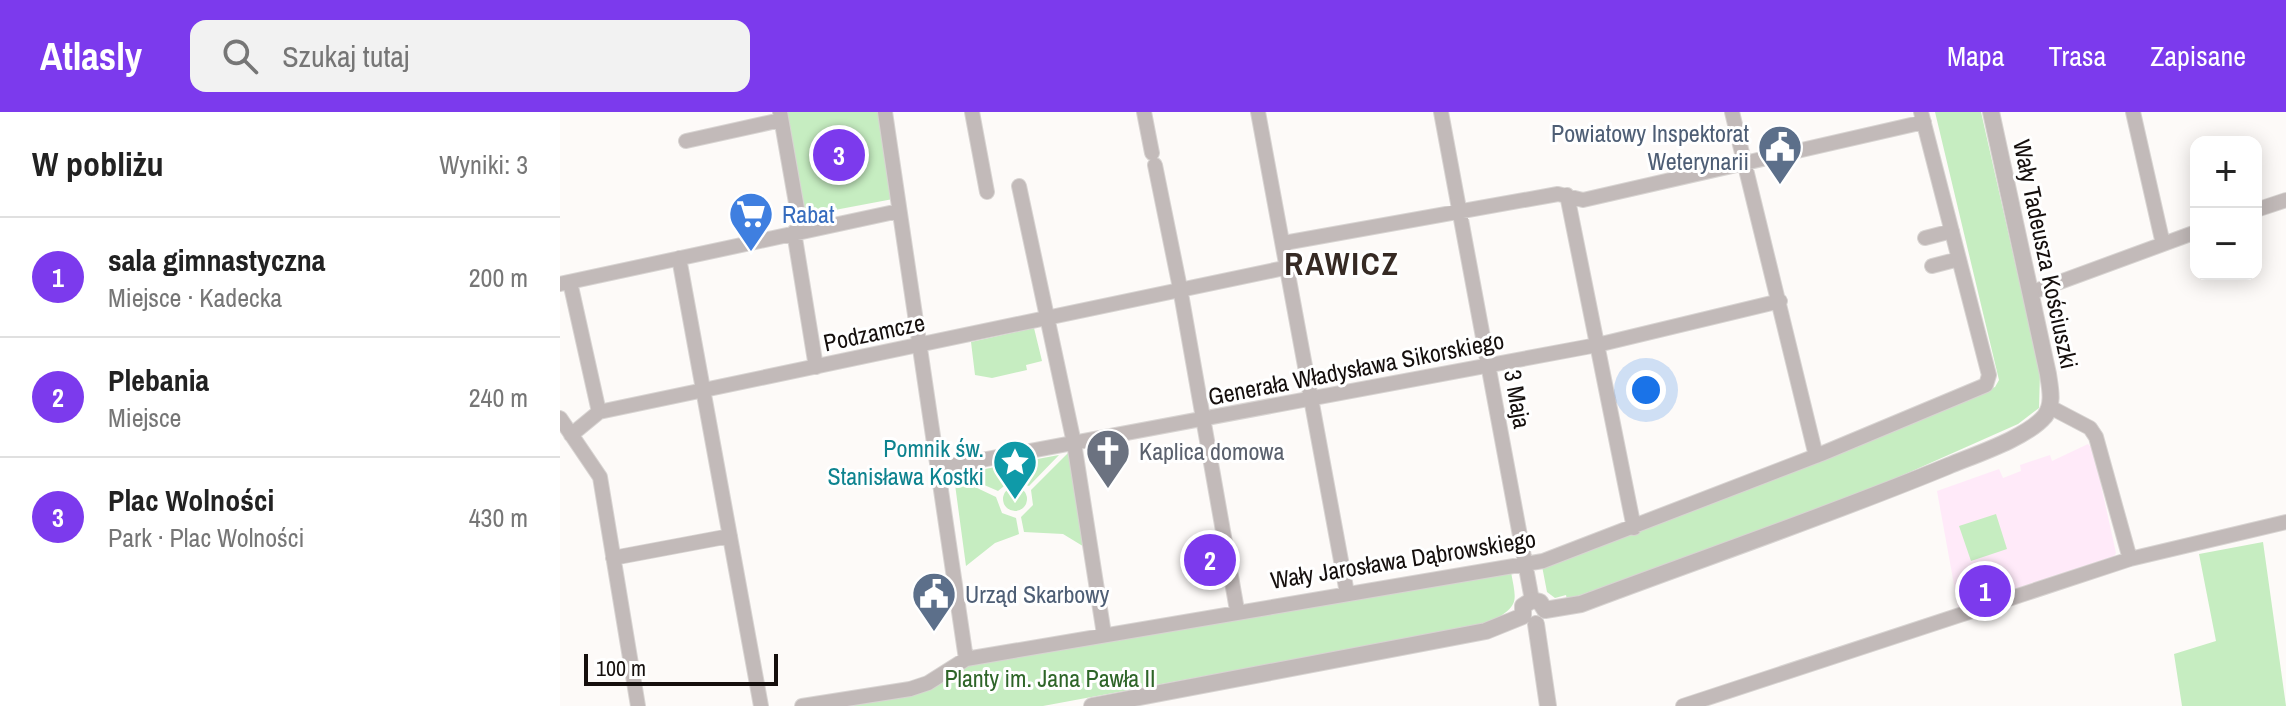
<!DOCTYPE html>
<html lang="pl">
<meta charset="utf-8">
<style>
:root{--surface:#fff;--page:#f2f2f2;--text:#222;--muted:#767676;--line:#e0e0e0;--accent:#7c3aed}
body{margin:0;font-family:"Archivo Narrow",sans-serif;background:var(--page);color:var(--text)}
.controls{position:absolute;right:24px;top:24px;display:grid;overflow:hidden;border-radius:16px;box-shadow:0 4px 20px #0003}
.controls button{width:72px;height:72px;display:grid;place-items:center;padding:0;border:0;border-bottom:2px solid var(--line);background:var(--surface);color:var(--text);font:40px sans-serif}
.scale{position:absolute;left:24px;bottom:20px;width:194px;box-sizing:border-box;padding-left:8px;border:4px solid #150f0d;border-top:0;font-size:22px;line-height:28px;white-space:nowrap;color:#150f0d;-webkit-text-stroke:6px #fff;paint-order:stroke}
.you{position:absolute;left:1086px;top:278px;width:28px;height:28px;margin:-20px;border:6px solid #fff;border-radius:50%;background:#1a73e8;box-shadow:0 0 0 12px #1a73e833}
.badge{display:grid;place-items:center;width:52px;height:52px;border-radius:50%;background:var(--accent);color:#fff;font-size:26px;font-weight:700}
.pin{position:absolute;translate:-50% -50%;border:4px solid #fff;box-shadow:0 2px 8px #0006}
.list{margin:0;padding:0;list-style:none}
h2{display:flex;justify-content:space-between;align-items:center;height:104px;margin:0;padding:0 32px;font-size:34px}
h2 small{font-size:26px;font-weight:400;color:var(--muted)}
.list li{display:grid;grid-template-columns:52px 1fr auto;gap:24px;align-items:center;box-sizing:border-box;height:120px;padding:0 32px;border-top:2px solid var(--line)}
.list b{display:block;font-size:30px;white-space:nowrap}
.list p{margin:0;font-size:26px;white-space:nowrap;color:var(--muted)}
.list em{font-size:26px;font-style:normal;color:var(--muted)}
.icon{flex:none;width:44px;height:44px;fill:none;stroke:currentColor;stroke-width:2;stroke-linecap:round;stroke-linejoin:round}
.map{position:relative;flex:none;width:1726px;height:594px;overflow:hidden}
header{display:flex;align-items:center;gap:48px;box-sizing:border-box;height:112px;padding:0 40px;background:var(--accent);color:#fff}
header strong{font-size:38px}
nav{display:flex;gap:44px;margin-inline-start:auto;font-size:28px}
.search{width:560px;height:72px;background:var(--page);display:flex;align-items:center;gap:20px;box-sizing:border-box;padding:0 28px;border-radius:16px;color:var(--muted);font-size:30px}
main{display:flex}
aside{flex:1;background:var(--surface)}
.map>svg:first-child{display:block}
</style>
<header>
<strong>Atlasly</strong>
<div class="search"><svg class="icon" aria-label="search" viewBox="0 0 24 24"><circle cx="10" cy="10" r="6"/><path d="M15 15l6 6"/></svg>Szukaj tutaj</div>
<nav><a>Mapa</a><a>Trasa</a><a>Zapisane</a></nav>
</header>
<main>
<aside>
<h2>W pobliżu<small>Wyniki: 3</small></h2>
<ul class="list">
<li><span class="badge">1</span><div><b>sala gimnastyczna</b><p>Miejsce · Kadecka</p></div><em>200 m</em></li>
<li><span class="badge">2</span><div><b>Plebania</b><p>Miejsce</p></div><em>240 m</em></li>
<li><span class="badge">3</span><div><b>Plac Wolności</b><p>Park · Plac Wolności</p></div><em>430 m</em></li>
</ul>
</aside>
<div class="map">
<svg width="1726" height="594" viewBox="0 0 1726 594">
<rect width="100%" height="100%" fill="#fdfaf8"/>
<path fill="#ffeaf9" d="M 1528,332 L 1533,337 L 1556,441 L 1552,448 L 1399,500 L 1377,379 L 1439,357 L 1443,366 L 1461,359 L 1460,353 L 1490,343 L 1492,349 Z"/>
<path fill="#c6edc1" d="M 225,0 L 318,0 L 333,87 L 243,104 Z
M 1375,0 L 1421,0 L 1480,261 L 1479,296 L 1458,312 L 1314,376 L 1007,488 L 1006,483 L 995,486 L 987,480 L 982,454 L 1076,420 L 1435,275 L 1439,268 Z
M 474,216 L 482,249 L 466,253 L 467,258 L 432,266 L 415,263 L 411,230 Z
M 508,341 L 510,343 L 526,436 L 503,422 L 464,420 L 461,405 L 473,393 L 471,378 Z
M 499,343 L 469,374 L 454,369 L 451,352 Z
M 446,353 L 449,370 L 438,379 L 399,362 Z
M 394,365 L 436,385 L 442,401 L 456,406 L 459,422 L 435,431 L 406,454 Z
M443 387a12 12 0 1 1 24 0a12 12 0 1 1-24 0Z
M 1436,402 L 1447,437 L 1411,449 L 1399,414 Z
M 1703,430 L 1726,594 L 1622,594 L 1614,542 L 1656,529 L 1639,442 Z
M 951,460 C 957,492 959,493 930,511 L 483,594 L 272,594 L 406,554 Z"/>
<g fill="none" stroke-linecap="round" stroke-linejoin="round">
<g stroke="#d8d4d2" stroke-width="16">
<path id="minor" d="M 220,0 L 241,119
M 325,0 L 406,547
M 412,0 L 427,80
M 584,0 L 592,41
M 698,0 L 787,481
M 881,0 L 972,488
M 1172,0 L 1256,344
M 1573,0 L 1603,132
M 126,29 L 221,8
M 595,53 L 620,176 L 677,498
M 459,74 L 514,331 L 544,522
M 1007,83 L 1074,416
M 1696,98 L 1726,88
M 234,120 L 256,255
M 1365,126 L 1392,119
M 724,131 L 998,82 L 1023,88 L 1364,10
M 119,146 L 201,594
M 1372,154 L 1399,147
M 10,170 L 39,300 L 729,155
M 0,172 L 339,99
M 1470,181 L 1636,120
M 1490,295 L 1530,316 L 1536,325 L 1570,447
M 0,306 L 40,365 L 78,594
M 11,323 L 39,300
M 379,356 L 1037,233 L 1220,189
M 53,446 L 170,424
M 242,594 L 350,577 L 368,571 L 406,547 L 983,449 L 1261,342 L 1426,273 L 1429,263 L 1361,0
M 1123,594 L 1570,447 L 1726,410"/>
</g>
<g stroke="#d8d4d2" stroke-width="18">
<path id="tertiary" d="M 985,498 L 1021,492 C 1143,446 1267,404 1388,354 C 1414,343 1467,326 1485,304 C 1494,292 1490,276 1488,262 L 1431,0
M 963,504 L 963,494 L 972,488 L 980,490 L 985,498
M 976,512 L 988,594
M 532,594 L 926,519 L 963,504"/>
</g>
<use href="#minor" stroke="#c2bab9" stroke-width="14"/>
<use href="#tertiary" stroke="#c2bab9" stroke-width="16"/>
</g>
<defs>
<g id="civic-pin" transform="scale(2.3)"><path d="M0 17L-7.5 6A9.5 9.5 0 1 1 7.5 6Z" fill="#5c6f8a" stroke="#fff"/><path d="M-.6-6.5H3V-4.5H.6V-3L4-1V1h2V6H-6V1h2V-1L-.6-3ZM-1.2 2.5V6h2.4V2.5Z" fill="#fff"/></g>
<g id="supermarket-pin" transform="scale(2.3)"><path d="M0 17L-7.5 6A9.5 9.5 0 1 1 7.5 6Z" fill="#3f7fe0" stroke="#fff"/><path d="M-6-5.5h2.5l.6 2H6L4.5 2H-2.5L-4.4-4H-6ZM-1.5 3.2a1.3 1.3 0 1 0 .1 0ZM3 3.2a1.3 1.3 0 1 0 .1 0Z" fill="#fff"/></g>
<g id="church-pin" transform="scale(2.3)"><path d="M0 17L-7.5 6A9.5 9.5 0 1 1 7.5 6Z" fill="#6b7280" stroke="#fff"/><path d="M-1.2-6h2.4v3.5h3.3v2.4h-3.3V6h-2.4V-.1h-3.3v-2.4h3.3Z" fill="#fff"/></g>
<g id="sight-pin" transform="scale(2.3)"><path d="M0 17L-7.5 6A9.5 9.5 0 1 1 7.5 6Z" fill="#0f9aa8" stroke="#fff"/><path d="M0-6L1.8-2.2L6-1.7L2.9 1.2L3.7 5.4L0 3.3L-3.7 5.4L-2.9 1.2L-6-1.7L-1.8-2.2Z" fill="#fff"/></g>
</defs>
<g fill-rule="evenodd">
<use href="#civic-pin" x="1220" y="35"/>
<use href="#supermarket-pin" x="191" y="102"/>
<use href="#church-pin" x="548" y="339"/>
<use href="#sight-pin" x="455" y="350"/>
<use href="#civic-pin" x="374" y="482"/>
</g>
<g text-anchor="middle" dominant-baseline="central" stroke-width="6" stroke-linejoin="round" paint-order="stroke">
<g font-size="24" fill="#4e5e75" stroke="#fff" text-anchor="end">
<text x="1189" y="21">Powiatowy Inspektorat<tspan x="1189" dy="28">Weterynarii</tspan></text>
<text x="405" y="482" text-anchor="start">Urząd Skarbowy</text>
</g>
<g font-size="24" fill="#366cbe" stroke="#fff" text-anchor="start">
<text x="222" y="102">Rabat</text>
</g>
<g font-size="24" fill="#150f0d" stroke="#fff">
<text transform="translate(1486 142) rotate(78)">Wały Tadeusza Kościuszki</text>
<text transform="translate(314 220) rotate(-12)">Podzamcze</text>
<text transform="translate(796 256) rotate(-11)">Generała Władysława Sikorskiego</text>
<text transform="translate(958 287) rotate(80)">3 Maja</text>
<text transform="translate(843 447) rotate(-9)">Wały Jarosława Dąbrowskiego</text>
</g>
<g font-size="24" fill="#0d838f" stroke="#fff" text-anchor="end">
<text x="424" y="336">Pomnik św.<tspan x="424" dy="28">Stanisława Kostki</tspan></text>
</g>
<g font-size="24" fill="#5b616d" stroke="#fff" text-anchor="start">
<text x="579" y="339">Kaplica domowa</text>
</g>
<g font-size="24" fill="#2e6528" stroke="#fff">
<text x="490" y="566">Planty im. Jana Pawła II</text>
</g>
<g font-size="32" font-weight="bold" letter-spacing="2" fill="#362a24" stroke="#fff">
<text x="782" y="151">RAWICZ</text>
</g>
</g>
</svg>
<div class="controls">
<button>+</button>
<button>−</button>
</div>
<div class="scale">100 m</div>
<div class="you"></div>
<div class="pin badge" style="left:1425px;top:479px">1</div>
<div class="pin badge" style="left:650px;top:448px">2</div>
<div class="pin badge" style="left:279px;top:43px">3</div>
</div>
</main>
